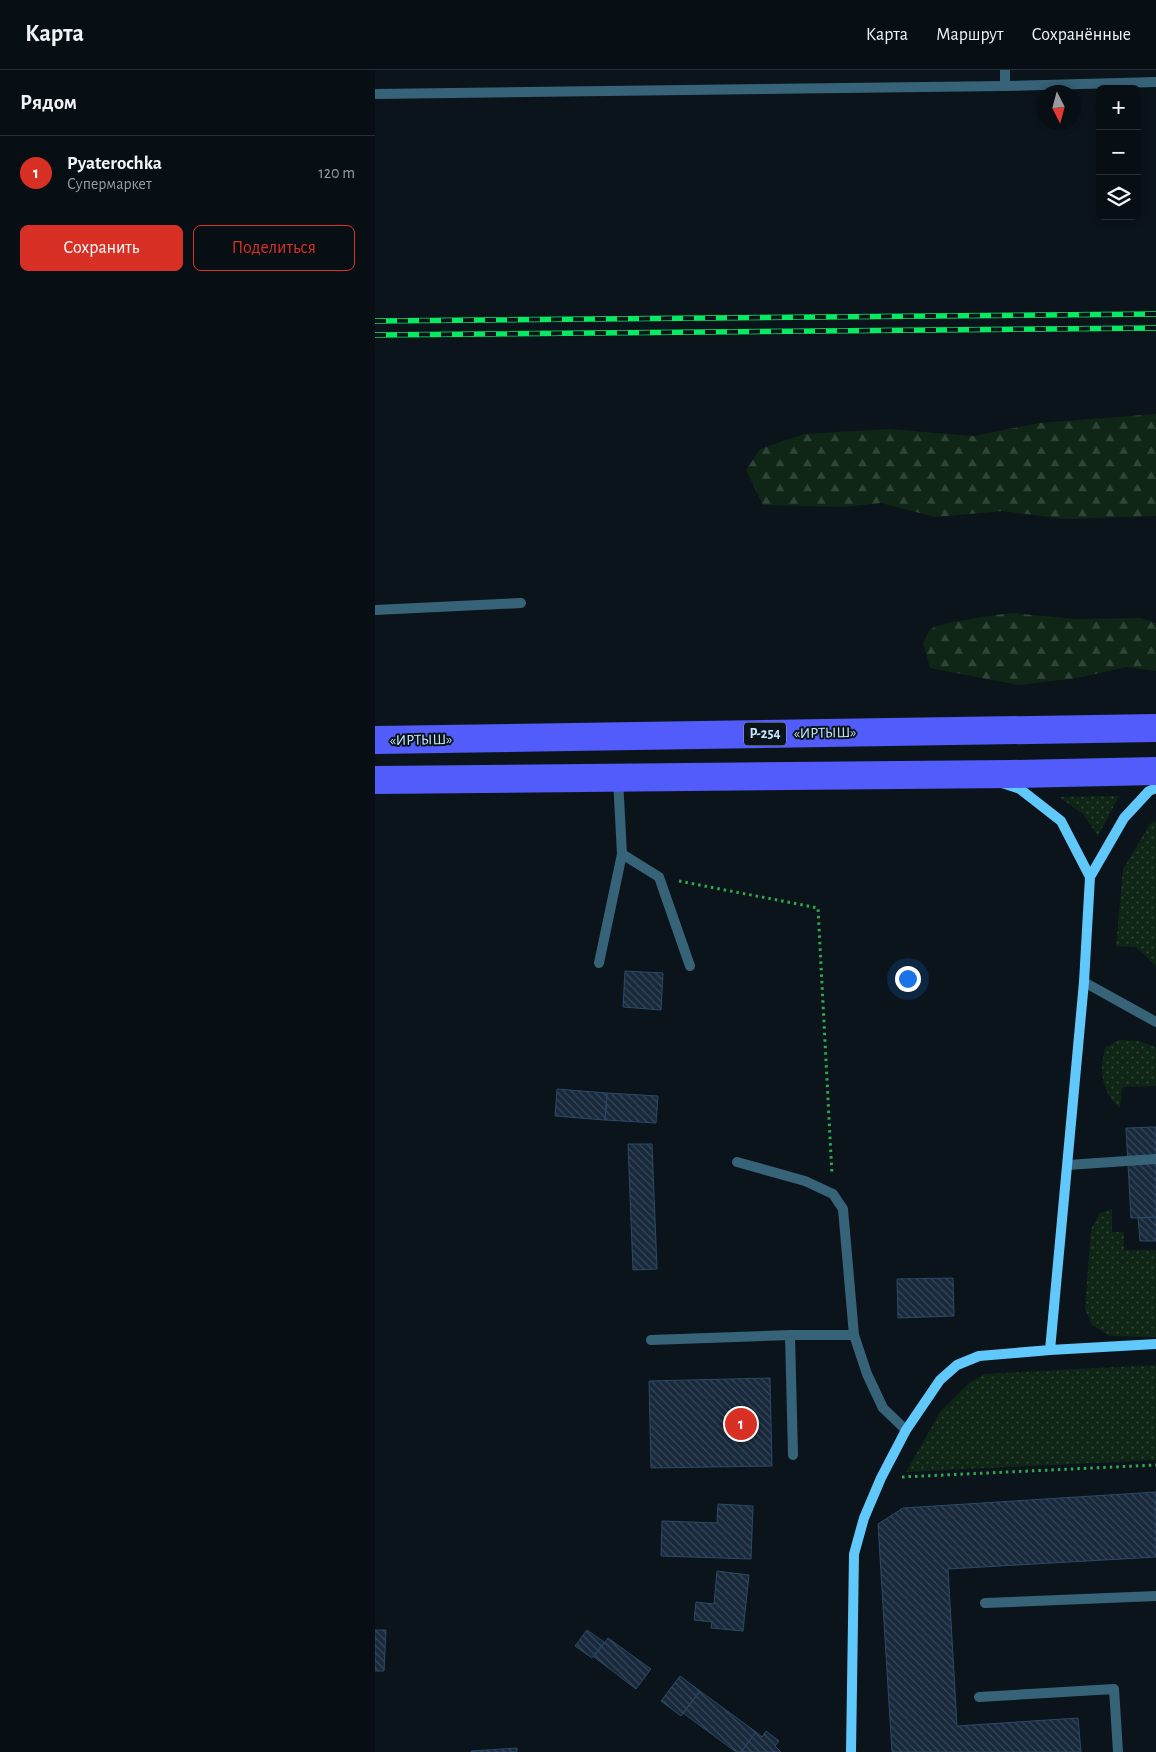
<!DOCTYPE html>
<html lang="ru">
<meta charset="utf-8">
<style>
:root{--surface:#080f14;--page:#161d22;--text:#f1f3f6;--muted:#989ca0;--line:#292f34;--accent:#d93025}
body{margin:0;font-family:"Alegreya Sans",sans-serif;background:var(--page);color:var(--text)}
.controls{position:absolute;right:15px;top:15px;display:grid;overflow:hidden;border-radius:8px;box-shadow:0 2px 8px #0003}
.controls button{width:45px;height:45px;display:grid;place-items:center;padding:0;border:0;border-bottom:1px solid var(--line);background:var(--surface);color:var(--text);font:25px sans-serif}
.compass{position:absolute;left:661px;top:15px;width:45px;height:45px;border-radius:50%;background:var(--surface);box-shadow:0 2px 8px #0003;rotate:174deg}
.you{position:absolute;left:532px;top:908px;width:18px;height:18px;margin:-12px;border:4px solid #fff;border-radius:50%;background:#1a73e8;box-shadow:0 0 0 8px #1a73e833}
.badge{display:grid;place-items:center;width:32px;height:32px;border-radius:50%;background:var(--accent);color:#fff;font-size:16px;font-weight:700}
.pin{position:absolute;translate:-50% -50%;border:2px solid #fff;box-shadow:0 1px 5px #0006}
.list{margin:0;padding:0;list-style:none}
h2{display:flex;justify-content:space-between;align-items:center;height:65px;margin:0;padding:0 20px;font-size:21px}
h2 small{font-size:16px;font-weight:400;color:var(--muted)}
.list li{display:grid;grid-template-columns:32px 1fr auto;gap:15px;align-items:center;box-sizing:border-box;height:75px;padding:0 20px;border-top:1px solid var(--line)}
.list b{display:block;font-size:19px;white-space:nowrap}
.list p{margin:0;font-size:16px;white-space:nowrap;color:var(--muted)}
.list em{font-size:16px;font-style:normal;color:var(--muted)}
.actions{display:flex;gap:10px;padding:15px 20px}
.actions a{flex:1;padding:11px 0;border:1px solid var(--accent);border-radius:8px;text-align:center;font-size:18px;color:var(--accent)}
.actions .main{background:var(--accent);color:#fff}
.icon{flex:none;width:28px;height:28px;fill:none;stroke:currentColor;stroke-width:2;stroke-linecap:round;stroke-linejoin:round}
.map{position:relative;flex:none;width:781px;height:1682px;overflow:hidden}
header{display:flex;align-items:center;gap:30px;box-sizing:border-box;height:70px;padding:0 25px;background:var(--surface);border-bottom:1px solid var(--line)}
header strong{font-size:24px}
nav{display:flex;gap:28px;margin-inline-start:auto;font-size:18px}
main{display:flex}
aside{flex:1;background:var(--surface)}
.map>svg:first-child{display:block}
</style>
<header>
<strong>Карта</strong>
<nav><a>Карта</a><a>Маршрут</a><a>Сохранённые</a></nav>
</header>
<main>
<aside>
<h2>Рядом<small></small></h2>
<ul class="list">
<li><span class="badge">1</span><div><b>Pyaterochka</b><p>Супермаркет</p></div><em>120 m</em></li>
</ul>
<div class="actions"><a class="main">Сохранить</a><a>Поделиться</a></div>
</aside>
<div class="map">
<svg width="781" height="1682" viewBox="0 0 781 1682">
<defs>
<pattern id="grass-dots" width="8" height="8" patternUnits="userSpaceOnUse" patternTransform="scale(1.25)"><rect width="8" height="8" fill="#0f2515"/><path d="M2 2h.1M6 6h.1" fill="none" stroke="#304538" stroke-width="1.8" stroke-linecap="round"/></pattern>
<pattern id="forest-firs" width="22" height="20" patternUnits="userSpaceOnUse" patternTransform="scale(1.25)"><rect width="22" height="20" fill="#0f2515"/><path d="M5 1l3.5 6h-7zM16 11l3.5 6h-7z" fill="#304538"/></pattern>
<pattern id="building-back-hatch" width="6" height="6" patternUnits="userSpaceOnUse" patternTransform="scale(1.25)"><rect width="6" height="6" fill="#18293c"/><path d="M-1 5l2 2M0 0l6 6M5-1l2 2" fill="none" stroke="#384859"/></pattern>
</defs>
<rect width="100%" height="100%" fill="#0b141b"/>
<path fill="url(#grass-dots)" d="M 744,726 L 723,766 L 708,744 L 684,727 Z
M 781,751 L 781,896 L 761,877 L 741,876 L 748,799 L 775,754 Z
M 744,970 L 764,971 L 781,977 L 781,1016 L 747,1017 L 745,1038 C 727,1023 723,999 731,977 Z
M 737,1139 L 737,1162 L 749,1162 L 749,1180 L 781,1180 L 781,1267 L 735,1266 L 717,1255 L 710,1239 L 716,1159 L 725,1143 Z
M 781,1295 L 781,1390 L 531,1402 L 565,1342 L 594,1313 L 610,1304 Z"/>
<path fill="url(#forest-firs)" d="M 781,344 L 781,446 L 690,449 L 628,441 L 560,447 L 506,433 L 468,437 L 388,435 L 371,400 L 385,379 L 430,364 L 514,359 L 598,366 L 665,353 Z
M 637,543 L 701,549 L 765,548 L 781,553 L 781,601 L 751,597 L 702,608 L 643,615 L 555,598 L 548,573 C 550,569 553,562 556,559 C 565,552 622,545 637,543 Z"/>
<path fill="url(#building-back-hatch)" stroke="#2a4967" d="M 250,901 L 288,903 L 286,940 L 248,937 Z
M 182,1019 L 232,1023 L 230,1050 L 180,1046 Z
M 232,1023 L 283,1026 L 281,1053 L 230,1050 Z
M 781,1057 L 781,1147 L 756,1148 L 751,1058 Z
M 253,1074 L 277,1074 L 282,1199 L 258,1200 Z
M 781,1147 L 781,1171 L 765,1171 L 763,1148 Z
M 578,1208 L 579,1246 L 523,1248 L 522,1209 Z
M 395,1308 L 397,1396 L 276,1398 L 274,1311 Z
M 781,1422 L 781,1487 L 573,1499 L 582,1656 L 703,1648 L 706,1682 L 517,1682 L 503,1454 L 528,1438 Z
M 343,1434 L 378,1436 L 376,1489 L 286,1486 L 287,1451 L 342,1453 Z
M 342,1501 L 374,1505 L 368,1561 L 336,1558 L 337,1552 L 319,1550 L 321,1532 L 339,1534 Z
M 0,1560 L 11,1560 L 9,1601 L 0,1601 Z
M 212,1560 L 229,1572 L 217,1588 L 200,1576 Z
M 233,1568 L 276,1599 L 261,1619 L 219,1587 Z
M 305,1606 L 325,1621 L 306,1646 L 286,1631 Z
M 325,1621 L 381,1662 L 366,1682 L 361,1682 L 308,1643 Z
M 391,1661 L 404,1671 L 400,1676 L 406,1682 L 366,1682 L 381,1662 L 387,1667 Z
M 142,1678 L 142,1682 L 96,1682 L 96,1681 Z"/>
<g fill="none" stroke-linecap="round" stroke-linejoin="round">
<path stroke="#2fa94d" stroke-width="3" stroke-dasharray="2.5 4" stroke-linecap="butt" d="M 304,811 L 443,838 L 457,1105
M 527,1407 L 781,1395"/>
<path stroke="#376379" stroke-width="10" d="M 630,16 L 630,0
M 0,540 L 146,533
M 247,784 L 284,807 L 315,896
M 224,893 L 247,784 L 243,709
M 709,912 L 781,952
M 362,1092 L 430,1111 L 458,1124 L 468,1139 L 479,1265 L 492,1304 L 508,1338 L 531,1360
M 693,1095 L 781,1089
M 276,1270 L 415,1265
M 418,1385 L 415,1265 L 479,1265
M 610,1533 L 781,1526
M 604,1627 L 739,1619 L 743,1682"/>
<path stroke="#376379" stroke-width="10" d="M 0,24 L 630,16 L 781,12"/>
<path stroke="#60c8fb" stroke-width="10" d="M 627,713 L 645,719 L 686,751 L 715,807
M 675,1280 L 709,912 L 715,807 L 749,748 L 774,721 L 781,718
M 476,1682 L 479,1484 L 489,1448 L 506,1408 L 531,1360 L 565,1310 L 582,1295 L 604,1286 L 675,1280 L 781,1274"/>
<path stroke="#515cfb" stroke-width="28" d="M 0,670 L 781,658
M 0,710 L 636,704 L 781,701"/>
<g stroke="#06eb63" stroke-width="5.5">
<path id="rail" d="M 0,251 L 781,244
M 0,265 L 781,258"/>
</g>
<use href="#rail" stroke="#0b141b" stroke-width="4" stroke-dasharray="11" stroke-linecap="butt"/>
</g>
<g text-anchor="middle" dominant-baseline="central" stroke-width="4" stroke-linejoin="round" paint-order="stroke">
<rect fill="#0b141b" stroke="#8fa8ba" stroke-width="1" x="369" y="652.5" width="42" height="23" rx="4"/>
<g font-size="14" font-weight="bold" fill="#c7e7fe">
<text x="390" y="664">Р-254</text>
</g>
<g font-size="15" fill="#c7e7fe" stroke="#0b141b">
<text transform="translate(450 663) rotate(-1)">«ИРТЫШ»</text>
<text transform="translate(46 670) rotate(-1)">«ИРТЫШ»</text>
</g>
</g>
</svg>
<div class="controls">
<button>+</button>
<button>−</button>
<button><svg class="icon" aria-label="layers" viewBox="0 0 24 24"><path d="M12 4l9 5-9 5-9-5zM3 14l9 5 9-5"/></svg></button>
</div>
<svg class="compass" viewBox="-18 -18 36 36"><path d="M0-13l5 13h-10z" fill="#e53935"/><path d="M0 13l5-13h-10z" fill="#989ca0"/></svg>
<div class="you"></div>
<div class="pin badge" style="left:366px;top:1354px">1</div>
</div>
</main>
